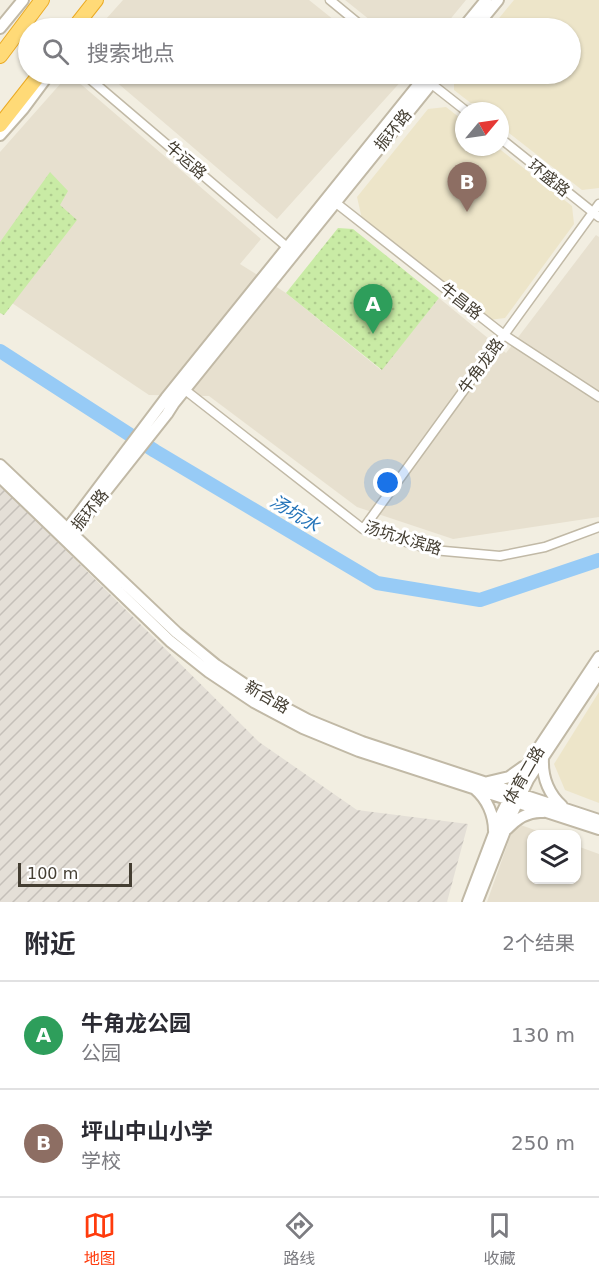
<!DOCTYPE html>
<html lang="zh">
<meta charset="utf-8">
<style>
:root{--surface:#fff;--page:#f7f7f7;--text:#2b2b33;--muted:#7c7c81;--line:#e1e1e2;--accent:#ff3b0c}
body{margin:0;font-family:"DejaVu Sans","Noto Sans SC",sans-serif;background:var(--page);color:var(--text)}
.controls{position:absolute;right:18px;bottom:18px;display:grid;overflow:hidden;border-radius:12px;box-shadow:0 2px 4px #0004}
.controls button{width:54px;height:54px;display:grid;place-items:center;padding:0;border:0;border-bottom:2px solid var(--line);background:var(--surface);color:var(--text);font:30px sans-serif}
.compass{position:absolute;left:455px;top:102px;width:54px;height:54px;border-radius:50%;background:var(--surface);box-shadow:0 2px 4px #0004;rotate:61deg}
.scale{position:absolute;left:18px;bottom:15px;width:114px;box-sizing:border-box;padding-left:6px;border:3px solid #443e32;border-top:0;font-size:16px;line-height:21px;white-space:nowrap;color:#443e32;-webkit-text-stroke:4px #fff;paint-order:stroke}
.you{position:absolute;left:388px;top:483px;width:21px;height:21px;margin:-15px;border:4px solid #fff;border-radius:50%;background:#1a73e8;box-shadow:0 0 0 9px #1a73e833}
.badge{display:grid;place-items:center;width:39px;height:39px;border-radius:50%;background:var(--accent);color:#fff;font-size:20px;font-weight:700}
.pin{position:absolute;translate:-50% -50px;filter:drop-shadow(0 2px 3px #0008)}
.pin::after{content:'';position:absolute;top:32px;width:21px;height:18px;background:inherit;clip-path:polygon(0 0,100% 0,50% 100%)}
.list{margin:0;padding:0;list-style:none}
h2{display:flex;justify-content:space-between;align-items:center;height:78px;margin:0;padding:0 24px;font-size:26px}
h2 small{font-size:20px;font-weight:400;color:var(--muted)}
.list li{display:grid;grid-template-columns:39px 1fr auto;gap:18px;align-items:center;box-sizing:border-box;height:108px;padding:0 24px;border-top:2px solid var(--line)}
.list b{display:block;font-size:22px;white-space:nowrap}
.list p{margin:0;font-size:20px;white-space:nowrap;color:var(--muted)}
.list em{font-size:20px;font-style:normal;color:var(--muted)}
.icon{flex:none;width:33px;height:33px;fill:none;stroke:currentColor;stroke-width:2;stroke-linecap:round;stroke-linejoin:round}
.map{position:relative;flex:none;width:599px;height:902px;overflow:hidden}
.search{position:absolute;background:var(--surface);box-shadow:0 2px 4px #0004;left:18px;right:18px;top:18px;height:66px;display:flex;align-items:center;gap:15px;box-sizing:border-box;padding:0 21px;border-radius:33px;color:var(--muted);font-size:22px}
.sheet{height:294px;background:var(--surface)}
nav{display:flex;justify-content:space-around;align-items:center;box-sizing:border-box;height:84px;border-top:2px solid var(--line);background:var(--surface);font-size:16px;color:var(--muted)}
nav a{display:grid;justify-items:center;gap:3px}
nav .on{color:var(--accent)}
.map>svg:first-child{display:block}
</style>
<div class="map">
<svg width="599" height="902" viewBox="0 0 599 902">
<defs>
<pattern id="industrial-furrows" width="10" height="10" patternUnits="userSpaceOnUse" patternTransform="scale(1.5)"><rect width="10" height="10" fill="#e4dfd7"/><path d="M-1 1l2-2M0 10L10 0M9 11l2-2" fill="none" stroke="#c5c0b9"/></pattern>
<pattern id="park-dots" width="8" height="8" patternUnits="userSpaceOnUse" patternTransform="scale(1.5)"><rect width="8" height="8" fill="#c9eba5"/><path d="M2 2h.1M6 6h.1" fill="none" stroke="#aecb8e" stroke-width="1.8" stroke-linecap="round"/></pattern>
</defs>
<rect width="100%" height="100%" fill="#f2eee1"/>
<path fill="#e7e0cf" d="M 123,0 L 309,0 L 344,28 L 98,28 Z
M 345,0 L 466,0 L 443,28 L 380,28 Z
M 69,74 L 261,239 L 240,264 L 286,293 L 381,370 L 439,298 L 506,353 L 596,235 L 599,237 L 599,517 L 453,539 L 357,507 L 209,396 L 149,395 L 0,295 L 0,152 Z
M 107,74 L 399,74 L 404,78 L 277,219 Z
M 515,823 L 546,834 L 532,834 L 532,880 L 576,880 L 577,846 L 599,854 L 599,902 L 487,902 Z"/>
<path fill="url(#industrial-furrows)" d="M 0,485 L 259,742 L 357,810 L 468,824 L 447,902 L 0,902 Z"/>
<path fill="#ede5c9" d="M 514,0 L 599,0 L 599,188 L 582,190 L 500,126 L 500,111 L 481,111 L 454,90 L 454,74 L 570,74 L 570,28 L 491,28 Z
M 446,107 L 464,121 L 464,147 L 497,147 L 572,206 L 574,224 L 505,318 L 489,320 L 362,219 L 357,197 L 428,109 Z
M 599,692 L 599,803 L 565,790 L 554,764 Z"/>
<path fill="url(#park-dots)" d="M 50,172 L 68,191 L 60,205 L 77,220 L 4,315 L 0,313 L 0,242 Z
M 338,228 L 353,229 L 439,298 L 382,370 L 286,293 Z"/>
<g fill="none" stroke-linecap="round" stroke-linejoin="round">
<path stroke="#97cbf6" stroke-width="14" d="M 0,351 L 155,451 L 377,583 L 480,600 L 599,560"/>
<g stroke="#c1b9a6" stroke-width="11">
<path id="minor" d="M 330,0 L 364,28
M 84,74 L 287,247
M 419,74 L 466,111
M 500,138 L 599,217
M 331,199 L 504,335 L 599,397
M 180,386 L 363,529 L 433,550 L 500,556 L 545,547 L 599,527
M 363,529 L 599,204"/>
</g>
<g stroke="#c1b9a6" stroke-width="14">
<path id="tertiary" d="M 0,28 L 23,0
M 463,28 L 486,0
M 475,28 L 498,0
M 0,135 L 23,109 L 49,74
M 0,465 L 177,633 L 216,665 L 259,694 L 308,720 L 362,742 L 599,820
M 0,477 L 170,641 L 209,672 L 254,702 L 303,728 L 359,751 L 599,829
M 65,532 L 166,398 L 427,74
M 66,537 L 72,534 L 167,414 L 174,403 L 439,74
M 543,758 C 542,777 548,793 562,806
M 488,782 L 509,777 L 523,767
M 475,789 C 487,799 494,815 494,831
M 507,829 C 516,819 529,811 543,812
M 468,902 L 501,815 L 520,776 L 599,657
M 477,902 L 510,818 L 528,780 L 599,673"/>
</g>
<g stroke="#ebaa23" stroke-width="16">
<path id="trunk" d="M 74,28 L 96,0
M 0,56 L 42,0
M 0,125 L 40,74"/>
</g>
<use href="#minor" stroke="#fff" stroke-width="8"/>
<use href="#tertiary" stroke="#fff" stroke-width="10"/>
<use href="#trunk" stroke="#ffda77" stroke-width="14"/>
</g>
<g text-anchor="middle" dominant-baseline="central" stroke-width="6" stroke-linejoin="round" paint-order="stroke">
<g font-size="16" fill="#443e32" stroke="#fff">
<text transform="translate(393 130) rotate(-51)">振环路</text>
<text transform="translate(186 160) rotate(41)">牛运路</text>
<text transform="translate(549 178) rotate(39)">环盛路</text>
<text transform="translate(461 301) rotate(38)">牛昌路</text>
<text transform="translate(481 366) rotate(-54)">牛角龙路</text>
<text transform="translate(90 510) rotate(-51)">振环路</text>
<text transform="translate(403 538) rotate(17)">汤坑水滨路</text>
<text transform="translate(267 697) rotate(30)">新合路</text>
<text transform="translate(524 775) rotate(-60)">体育二路</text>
</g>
<g font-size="18" font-style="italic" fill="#2373b8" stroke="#fff">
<text transform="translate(295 513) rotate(31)">汤坑水</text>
</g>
</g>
</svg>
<div class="controls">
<button><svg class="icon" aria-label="layers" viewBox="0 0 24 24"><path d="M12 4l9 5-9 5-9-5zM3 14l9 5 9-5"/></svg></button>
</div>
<svg class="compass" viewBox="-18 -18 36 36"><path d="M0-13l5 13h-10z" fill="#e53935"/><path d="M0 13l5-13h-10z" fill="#7c7c81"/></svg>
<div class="scale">100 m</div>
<div class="you"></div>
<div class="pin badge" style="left:373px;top:334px;background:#2e9e5b">A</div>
<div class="pin badge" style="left:467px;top:212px;background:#8d6e63">B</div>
<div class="search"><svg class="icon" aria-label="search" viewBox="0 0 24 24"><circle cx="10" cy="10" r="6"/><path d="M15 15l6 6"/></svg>搜索地点</div>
</div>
<section class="sheet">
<h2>附近<small>2个结果</small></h2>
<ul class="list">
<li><span class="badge" style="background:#2e9e5b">A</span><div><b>牛角龙公园</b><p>公园</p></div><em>130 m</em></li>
<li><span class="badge" style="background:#8d6e63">B</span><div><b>坪山中山小学</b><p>学校</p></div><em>250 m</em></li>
</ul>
</section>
<nav>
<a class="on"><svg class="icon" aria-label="map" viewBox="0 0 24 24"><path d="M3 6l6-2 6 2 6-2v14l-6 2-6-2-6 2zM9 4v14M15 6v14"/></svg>地图</a>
<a><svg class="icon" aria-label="directions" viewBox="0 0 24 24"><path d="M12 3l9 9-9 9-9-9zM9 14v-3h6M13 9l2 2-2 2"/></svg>路线</a>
<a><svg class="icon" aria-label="saved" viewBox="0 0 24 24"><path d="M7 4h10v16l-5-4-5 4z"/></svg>收藏</a>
</nav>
